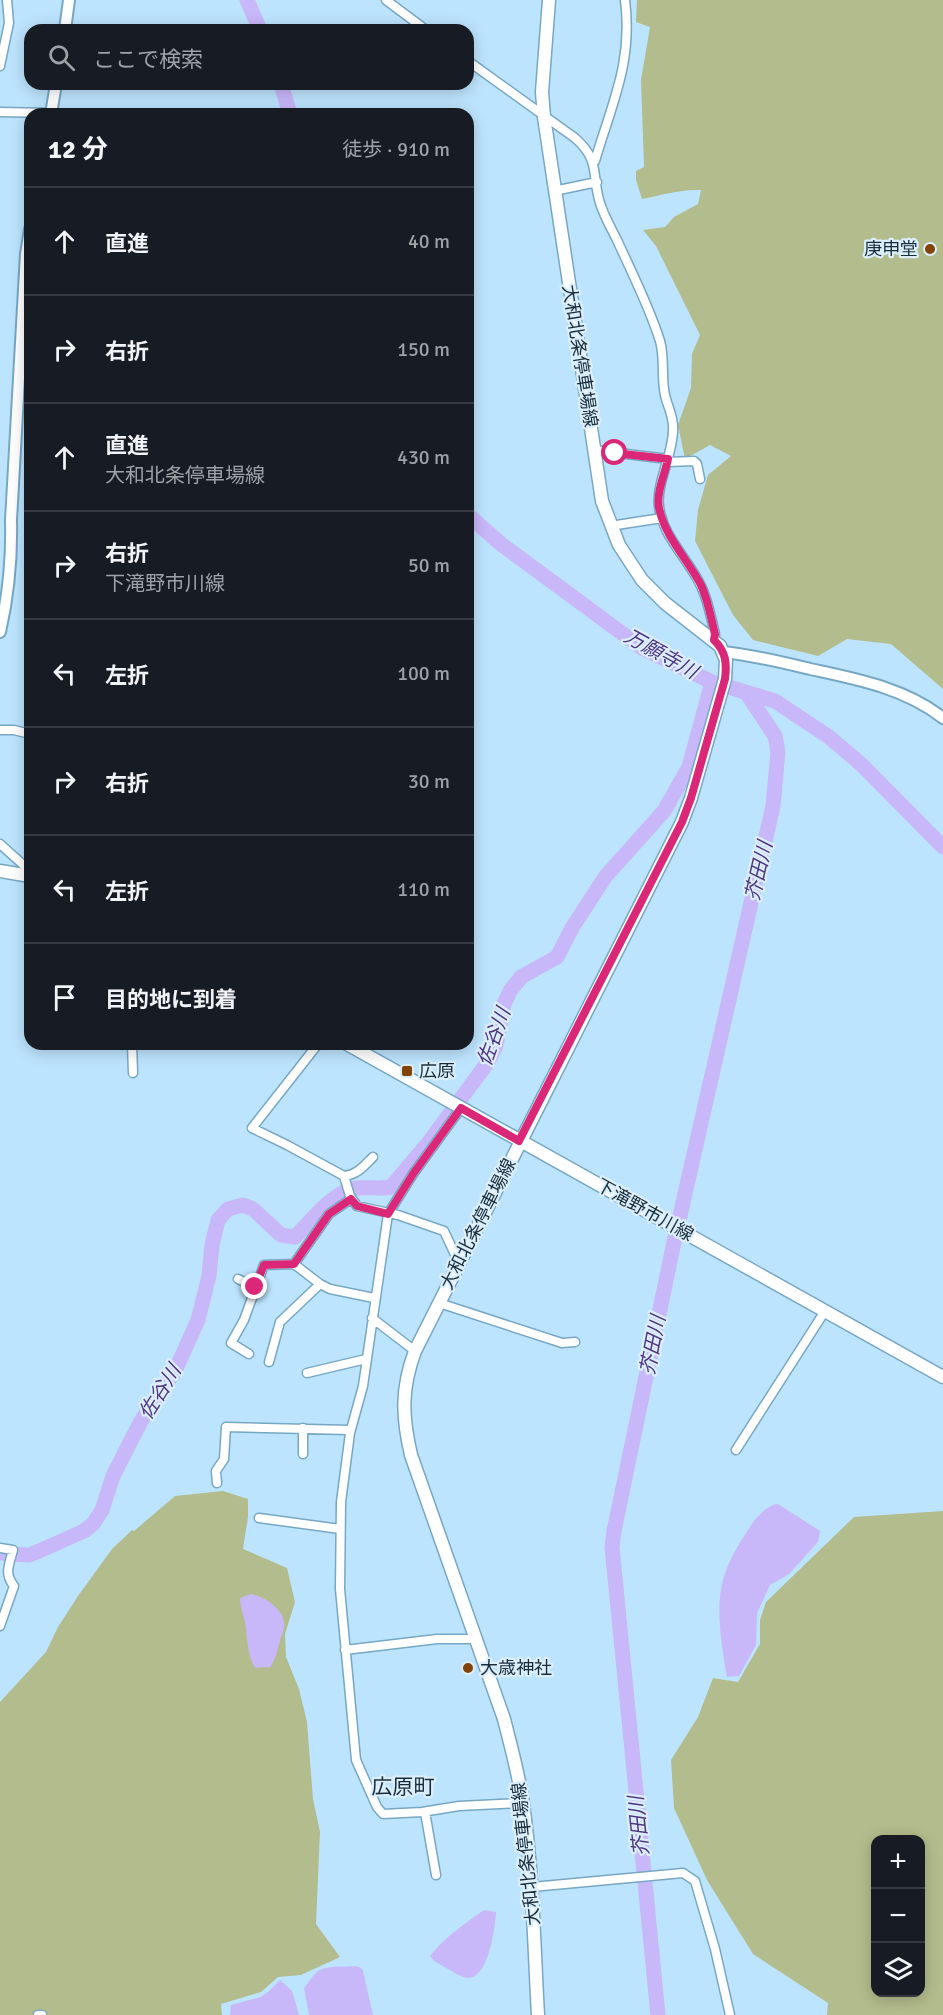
<!DOCTYPE html>
<html lang="ja">
<meta charset="utf-8">
<style>
:root{--surface:#171b24;--page:#242831;--text:#f1f3f6;--muted:#9ea1a6;--line:#363941}
body{margin:0;font-family:Signika,"Noto Sans JP",sans-serif;background:var(--page);color:var(--text)}
.controls{position:absolute;right:18px;bottom:18px;display:grid;overflow:hidden;border-radius:12px;box-shadow:0 3px 15px #0003}
.controls button{width:54px;height:54px;display:grid;place-items:center;padding:0;border:0;border-bottom:2px solid var(--line);background:var(--surface);color:var(--text);font:30px sans-serif}
.stop{position:absolute;width:18px;height:18px;margin:-14px;border:4px solid #db2777;border-radius:50%;background:#fff}
.stop.end{background:#db2777;border-color:#fff;box-shadow:0 2px 6px #0008}
.list{margin:0;padding:0;list-style:none}
h2{display:flex;justify-content:space-between;align-items:center;height:78px;margin:0;padding:0 24px;font-size:26px}
h2 small{font-size:20px;font-weight:400;color:var(--muted)}
.list li{display:grid;grid-template-columns:39px 1fr auto;gap:18px;align-items:center;box-sizing:border-box;height:108px;padding:0 24px;border-top:2px solid var(--line)}
.list b{display:block;font-size:22px;white-space:nowrap}
.list p{margin:0;font-size:20px;white-space:nowrap;color:var(--muted)}
.list em{font-size:20px;font-style:normal;color:var(--muted)}
.icon{flex:none;width:33px;height:33px;fill:none;stroke:currentColor;stroke-width:2;stroke-linecap:round;stroke-linejoin:round}
.map{position:relative;flex:none;width:943px;height:2015px;overflow:hidden}
.search{position:absolute;background:var(--surface);box-shadow:0 3px 15px #0003;left:24px;top:24px;width:450px;height:66px;display:flex;align-items:center;gap:15px;box-sizing:border-box;padding:0 21px;border-radius:18px;color:var(--muted);font-size:22px}
.panel{position:absolute;background:var(--surface);box-shadow:0 3px 15px #0003;left:24px;top:108px;width:450px;height:942px;border-radius:18px}
.map>svg:first-child{display:block}
</style>
<div class="map">
<svg width="943" height="2015" viewBox="0 0 943 2015">
<rect width="100%" height="100%" fill="#bde4fe"/>
<path fill="#b3bc8c" fill-rule="evenodd" d="M 637,0 L 943,0 L 943,689 L 891,644 L 847,639 L 818,656 L 753,640 L 733,615 L 695,541 L 698,510 L 708,475 L 731,456 L 710,445 L 685,459 L 678,425 L 691,388 L 692,354 L 700,335 L 656,246 L 643,230 L 665,227 L 674,217 L 698,204 L 701,190 C 681,189 661,195 642,199 L 636,180 L 636,171 L 644,167 L 641,80 L 650,27 L 636,22 Z
M 223,1491 L 248,1499 L 248,1517 L 243,1549 L 287,1568 L 295,1602 L 285,1634 L 286,1657 L 299,1689 L 307,1722 L 313,1799 L 320,1832 L 316,1924 L 340,1957 L 301,1975 L 278,1977 L 261,1992 L 221,2004 L 222,2015 L 0,2015 L 0,1702 L 46,1652 L 58,1627 L 78,1596 L 112,1549 L 132,1530 L 134,1531 L 175,1496 Z
M 943,1511 L 943,2015 L 827,2015 L 828,2003 L 753,1954 L 707,1880 L 674,1808 L 671,1760 L 698,1717 L 713,1678 L 738,1682 L 760,1644 L 760,1620 L 766,1602 L 854,1517 ZM 876,1840 L 920,1840 L 920,1992 L 876,1992 Z"/>
<path fill="#c8b7f9" d="M 778,1504 L 820,1531 L 818,1542 L 789,1574 L 770,1585 L 757,1613 L 756,1645 L 739,1676 L 727,1677 C 722,1649 715,1608 723,1580 C 728,1562 738,1545 748,1530 C 754,1520 766,1505 778,1504 Z
M 251,1594 C 265,1597 287,1610 284,1628 C 283,1632 281,1637 280,1641 C 277,1651 276,1659 270,1667 L 255,1668 C 246,1652 248,1639 245,1622 C 243,1614 240,1606 240,1598 Z
M 484,1910 L 496,1912 C 495,1927 489,1978 468,1978 C 461,1978 442,1965 434,1961 L 430,1956 C 445,1937 464,1924 484,1910 Z
M 356,1966 L 361,1968 L 363,1971 L 373,2015 L 309,2015 L 304,1988 C 309,1983 311,1977 317,1972 C 325,1965 345,1967 356,1966 Z
M 280,1980 L 292,1991 L 299,2015 L 230,2015 L 231,2005 L 261,1997 L 268,1992 Z"/>
<g fill="none" stroke-linecap="round" stroke-linejoin="round">
<path stroke="#c8b7f9" stroke-width="15" d="M 247,0 L 260,30
M 281,84 L 290,114
M 468,515 L 501,544 L 642,648 L 712,682 L 775,701 L 829,737 L 861,764 L 943,847
M 0,1552 L 6,1554 L 29,1555 L 37,1552 L 84,1531 L 93,1524 L 102,1510 L 113,1476 L 141,1421 L 175,1371 L 198,1320 L 209,1276 L 212,1245 L 218,1220 L 228,1209 L 243,1205 L 253,1209 L 281,1235 L 295,1237 C 310,1222 335,1189 358,1188 C 369,1187 380,1189 391,1187 L 429,1142 L 488,1062 L 496,1045 L 504,1004 L 510,991 L 521,977 L 557,957 L 572,928 L 605,877 L 664,811 L 689,767 L 712,682
M 658,2015 L 612,1547 L 614,1531 L 674,1242 L 773,806 L 778,752 L 775,736 L 746,692"/>
<g stroke="#76a7c5" stroke-width="11">
<path id="minor" d="M 386,0 L 426,30
M 468,61 L 575,138 C 601,161 591,174 600,203 C 604,216 611,228 617,240 C 632,273 649,306 660,341 C 665,358 661,378 665,395 C 668,408 674,417 673,430 C 673,454 656,484 659,506 C 662,536 689,560 701,586 C 708,600 711,618 715,634 L 714,640
M 0,66 L 9,23 L 7,0
M 0,112 L 51,113
M 593,162 L 595,161 C 612,103 633,62 625,0
M 554,191 L 597,182
M 594,450 L 668,459
M 667,462 L 694,461 L 697,464 L 700,479
M 610,526 L 662,518
M 0,730 L 14,730 L 30,734
M 0,844 L 29,870 L 27,875
M 132,1044 L 133,1073
M 318,1044 L 252,1128 L 287,1145 L 344,1176 C 357,1175 364,1166 373,1157
M 461,1108 L 413,1174 L 388,1214 L 363,1386 L 350,1433 L 341,1502 L 340,1589 L 356,1760 L 377,1807 L 383,1814 L 422,1812 L 459,1806 L 523,1803
M 344,1176 L 350,1196 L 357,1206 L 398,1215 L 444,1231 L 459,1263
M 294,1264 L 320,1284 L 330,1289 L 374,1298
M 238,1279 L 255,1287
M 439,1303 L 562,1343 L 575,1342
M 372,1318 L 415,1351
M 249,1354 L 231,1343 L 244,1320 L 264,1265 L 294,1264 L 329,1214 L 351,1199
M 269,1362 L 280,1322 L 320,1284
M 307,1373 L 366,1359
M 736,1450 L 825,1311
M 303,1454 L 303,1428
M 217,1483 L 216,1471 L 224,1459 L 226,1427 L 350,1430
M 259,1518 L 340,1529
M 0,1548 L 13,1550 C 9,1565 4,1574 14,1586 L 0,1626
M 345,1650 L 437,1639 L 476,1639
M 425,1812 L 436,1875
M 532,1887 L 683,1873 L 695,1881 L 715,1949 L 730,2015
M 38,2015 L 42,2015"/>
</g>
<g stroke="#76a7c5" stroke-width="14">
<path id="tertiary" d="M 65,30 L 69,0
M 51,114 L 56,84
M 0,632 C 9,593 12,560 11,520 L 26,254 L 30,229
M 723,652 C 753,655 781,662 810,669 C 856,679 905,688 943,718"/>
</g>
<g stroke="#76a7c5" stroke-width="15">
<path id="secondary" d="M 0,871 L 30,876
M 347,1044 L 943,1377
M 538,2015 C 534,1945 533,1874 523,1804 C 519,1775 511,1747 504,1719 L 411,1455 C 402,1416 401,1389 415,1351 L 682,822 L 691,798 L 725,679 L 726,660 L 720,646 L 665,603 L 642,580 L 619,545 L 602,501 L 544,117 L 542,92 L 549,0"/>
</g>
<use href="#minor" stroke="#fff" stroke-width="8"/>
<use href="#tertiary" stroke="#fff" stroke-width="10"/>
<use href="#secondary" stroke="#fff" stroke-width="12"/>
</g>
<g fill="none" stroke-linecap="round" stroke-linejoin="round">
<path stroke="#db2777" stroke-width="8" d="M 255,1287 L 264,1265 L 294,1264 L 329,1214 L 351,1199 L 357,1206 L 388,1214 L 413,1174 L 461,1108 L 519,1141 L 682,822 L 691,798 L 725,679 C 727,663 726,652 714,640 L 715,634 C 711,618 708,600 701,585 C 688,560 665,537 659,508 C 656,492 665,474 668,459 L 615,453"/>
</g>
<g fill="#824304" stroke="#dbeefb" stroke-width="2">
<circle cx="930" cy="249" r="6"/>
<rect x="401" y="1065" width="12" height="12" rx="3"/>
<circle cx="468" cy="1668" r="6"/>
</g>
<g text-anchor="middle" dominant-baseline="central" stroke-width="4.5" stroke-linejoin="round" paint-order="stroke">
<g font-size="18" fill="#192d39" stroke="#dbeefb" text-anchor="start">
<text x="918" y="249" text-anchor="end">庚申堂</text>
<text x="419" y="1071">広原</text>
<text x="480" y="1668">大歳神社</text>
</g>
<g font-size="18" fill="#192d39" stroke="#dbeefb">
<text transform="translate(580 356) rotate(81)">大和北条停車場線</text>
<text transform="translate(645 1210) rotate(29)">下滝野市川線</text>
<text transform="translate(478 1224) rotate(-63)">大和北条停車場線</text>
<text transform="translate(526 1854) rotate(-96)">大和北条停車場線</text>
</g>
<g font-size="20" font-style="italic" fill="#503683" stroke="#dbeefb">
<text transform="translate(661 654) rotate(29)">万願寺川</text>
<text transform="translate(759 871) rotate(-77)">芥田川</text>
<text transform="translate(494 1037) rotate(-70)">佐谷川</text>
<text transform="translate(653 1345) rotate(-79)">芥田川</text>
<text transform="translate(160 1392) rotate(-58)">佐谷川</text>
<text transform="translate(639 1826) rotate(-96)">芥田川</text>
</g>
<g font-size="21" fill="#192d39" stroke="#dbeefb">
<text x="403" y="1787">広原町</text>
</g>
</g>
</svg>
<div class="controls">
<button>+</button>
<button>−</button>
<button><svg class="icon" aria-label="layers" viewBox="0 0 24 24"><path d="M12 4l9 5-9 5-9-5zM3 14l9 5 9-5"/></svg></button>
</div>
<div class="stop" style="left:615px;top:453px"></div>
<div class="stop end" style="left:255px;top:1287px"></div>
<div class="search"><svg class="icon" aria-label="search" viewBox="0 0 24 24"><circle cx="10" cy="10" r="6"/><path d="M15 15l6 6"/></svg>ここで検索</div>
<section class="panel">
<h2>12 分<small>徒歩 · 910 m</small></h2>
<ul class="list">
<li><svg class="icon" aria-label="ahead" viewBox="0 0 24 24"><path d="M12 20V5M6 11l6-6 6 6"/></svg><div><b>直進</b></div><em>40 m</em></li>
<li><svg class="icon" aria-label="right" viewBox="0 0 24 24"><path d="M7 20v-9h11M14 6l5 5-5 5"/></svg><div><b>右折</b></div><em>150 m</em></li>
<li><svg class="icon" aria-label="ahead" viewBox="0 0 24 24"><path d="M12 20V5M6 11l6-6 6 6"/></svg><div><b>直進</b><p>大和北条停車場線</p></div><em>430 m</em></li>
<li><svg class="icon" aria-label="right" viewBox="0 0 24 24"><path d="M7 20v-9h11M14 6l5 5-5 5"/></svg><div><b>右折</b><p>下滝野市川線</p></div><em>50 m</em></li>
<li><svg class="icon" aria-label="left" viewBox="0 0 24 24"><path d="M17 20v-9H6M10 6l-5 5 5 5"/></svg><div><b>左折</b></div><em>100 m</em></li>
<li><svg class="icon" aria-label="right" viewBox="0 0 24 24"><path d="M7 20v-9h11M14 6l5 5-5 5"/></svg><div><b>右折</b></div><em>30 m</em></li>
<li><svg class="icon" aria-label="left" viewBox="0 0 24 24"><path d="M17 20v-9H6M10 6l-5 5 5 5"/></svg><div><b>左折</b></div><em>110 m</em></li>
<li><svg class="icon" aria-label="arrive" viewBox="0 0 24 24"><path d="M6 21V4h12l-3 4 3 4H6"/></svg><div><b>目的地に到着</b></div></li>
</ul>
</section>
</div>
